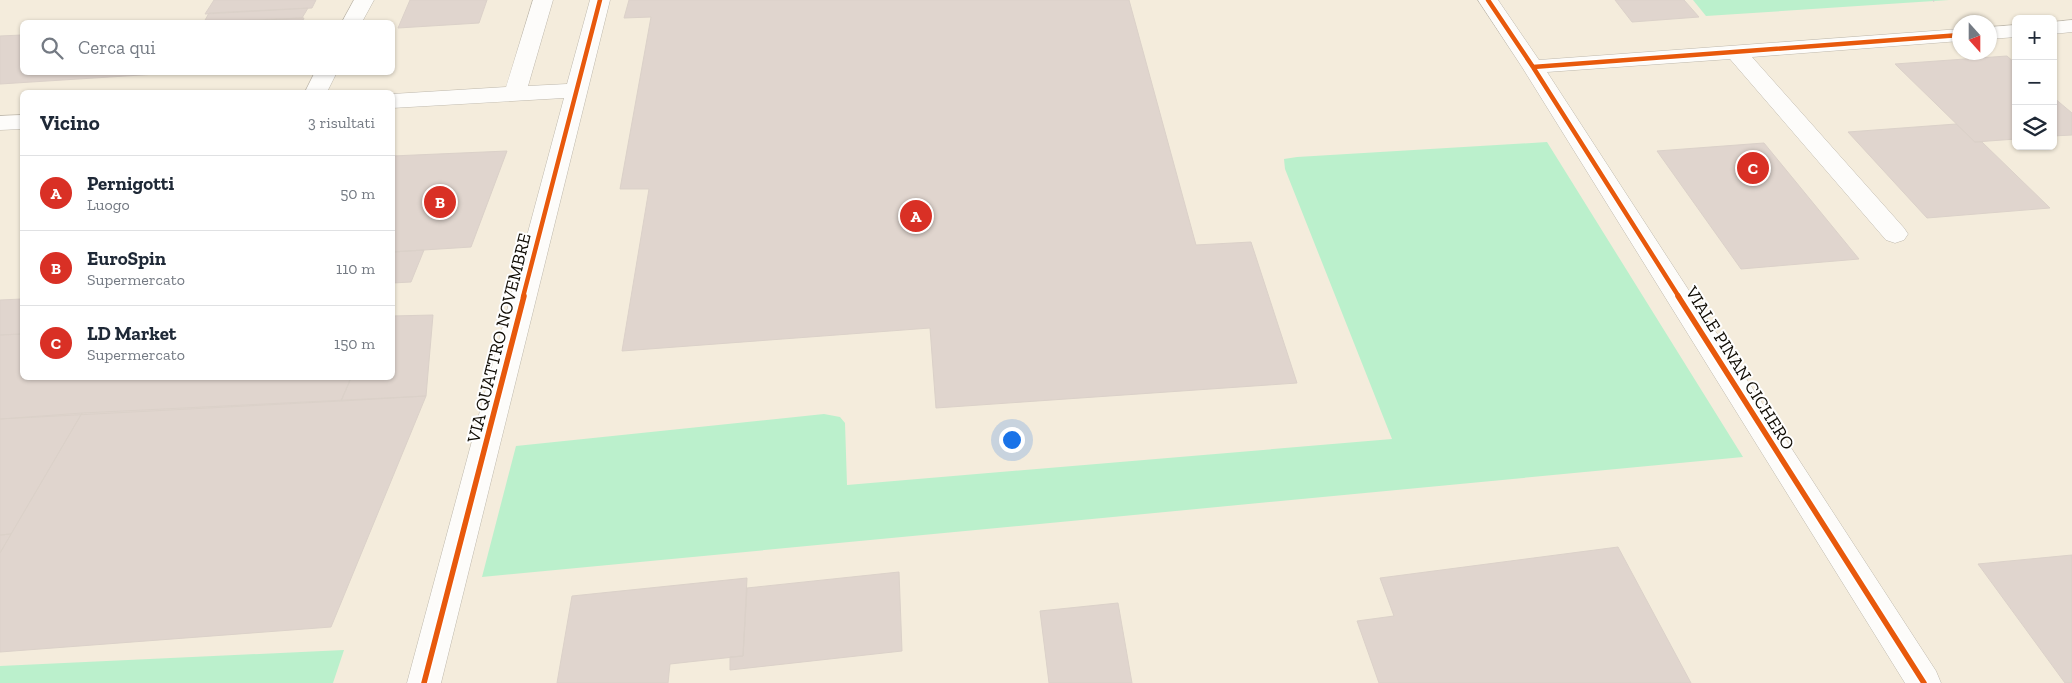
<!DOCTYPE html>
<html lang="it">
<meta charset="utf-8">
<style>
:root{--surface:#fff;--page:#f6f6f7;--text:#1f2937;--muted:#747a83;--line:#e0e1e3;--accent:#d93025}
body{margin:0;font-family:"Zilla Slab",serif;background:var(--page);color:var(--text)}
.controls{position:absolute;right:15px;top:15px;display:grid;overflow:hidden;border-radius:8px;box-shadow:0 1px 4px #0004}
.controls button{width:45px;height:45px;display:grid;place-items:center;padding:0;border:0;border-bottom:1px solid var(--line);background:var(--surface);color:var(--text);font:25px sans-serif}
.compass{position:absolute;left:1952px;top:15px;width:45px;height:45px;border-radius:50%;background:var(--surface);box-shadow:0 1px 4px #0004;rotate:159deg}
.you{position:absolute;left:1011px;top:439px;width:18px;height:18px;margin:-12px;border:4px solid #fff;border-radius:50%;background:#1a73e8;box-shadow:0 0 0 8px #1a73e833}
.badge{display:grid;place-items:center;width:32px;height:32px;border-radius:50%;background:var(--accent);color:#fff;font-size:16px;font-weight:700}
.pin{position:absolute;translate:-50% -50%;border:2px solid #fff;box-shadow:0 1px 5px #0006}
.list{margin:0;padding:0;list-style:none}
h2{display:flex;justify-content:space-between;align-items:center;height:65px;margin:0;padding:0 20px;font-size:21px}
h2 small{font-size:16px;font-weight:400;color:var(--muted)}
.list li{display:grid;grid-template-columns:32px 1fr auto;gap:15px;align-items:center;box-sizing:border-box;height:75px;padding:0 20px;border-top:1px solid var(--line)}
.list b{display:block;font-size:19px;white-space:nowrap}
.list p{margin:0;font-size:16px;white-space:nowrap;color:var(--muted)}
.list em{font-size:16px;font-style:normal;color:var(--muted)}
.icon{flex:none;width:28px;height:28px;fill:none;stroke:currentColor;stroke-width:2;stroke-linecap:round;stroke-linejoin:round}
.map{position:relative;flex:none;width:2072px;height:683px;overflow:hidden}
.search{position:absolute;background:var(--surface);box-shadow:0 1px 4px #0004;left:20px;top:20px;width:375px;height:55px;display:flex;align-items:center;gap:12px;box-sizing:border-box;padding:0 18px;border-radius:8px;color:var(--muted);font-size:19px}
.panel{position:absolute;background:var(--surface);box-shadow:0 1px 4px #0004;left:20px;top:90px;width:375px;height:290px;border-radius:8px}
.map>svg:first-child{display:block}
</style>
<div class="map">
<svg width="2072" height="683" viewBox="0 0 2072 683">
<rect width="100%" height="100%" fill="#f4ecdc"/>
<path fill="#bbf0cc" d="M 1693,0 L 1949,0 L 1706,16 Z
M 1547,142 L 1743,457 L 482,577 L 516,446 L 824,414 L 840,417 L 845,423 L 847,485 L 1392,439 L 1285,169 L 1284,159 L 1297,157 Z
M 344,650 L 333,683 L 0,683 L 0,666 Z"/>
<path fill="#e0d5ce" stroke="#dbd1c9" d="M 214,0 L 316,0 L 312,8 L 205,14 Z
M 410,0 L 487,0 L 479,23 L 398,28 Z
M 629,0 L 1129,0 L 1196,245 L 1251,242 L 1297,383 L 936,408 L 930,328 L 622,351 L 649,189 L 620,189 L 651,17 L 624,18 Z
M 1615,0 L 1684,0 L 1699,17 L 1632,22 Z
M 308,8 L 302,18 L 204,22 L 209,13 Z
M 302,18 L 304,18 L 302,22 L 228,22 Z
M 22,35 L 22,72 L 188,72 L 0,84 L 0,36 Z
M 2007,56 L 2016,64 L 2016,139 L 1975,142 L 1895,64 Z
M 2053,97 L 2072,113 L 2072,135 L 2053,136 Z
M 1956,124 L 1975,142 L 1982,142 L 2050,208 L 1927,218 L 1848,132 Z
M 1764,143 L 1859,259 L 1741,269 L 1657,151 Z
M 507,151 L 471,247 L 392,252 L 392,156 Z
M 424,250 L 411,282 L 392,283 L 392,252 Z
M 22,299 L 22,334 L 0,335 L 0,300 Z
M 433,315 L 426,396 L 341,401 L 351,378 L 392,378 L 392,316 Z
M 22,334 L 22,378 L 351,378 L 341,401 L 0,419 L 0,335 Z
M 426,396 L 331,627 L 0,652 L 0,553 L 82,413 Z
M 82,413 L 11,534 L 0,535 L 0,419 Z
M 11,534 L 0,553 L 0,535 Z
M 1618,547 L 1691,683 L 1379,683 L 1357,621 L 1394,616 L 1380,578 Z
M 2072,555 L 2072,683 L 2065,683 L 1978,564 Z
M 899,572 L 902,651 L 730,670 L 730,657 L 743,656 L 747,588 Z
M 747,578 L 743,656 L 670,664 L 668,683 L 557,683 L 572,596 Z
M 1118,603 L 1132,683 L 1049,683 L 1040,611 Z"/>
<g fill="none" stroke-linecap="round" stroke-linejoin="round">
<g stroke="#beb8ac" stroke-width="1">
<path id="minor" d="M 354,0 L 374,0 L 362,22 L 342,22 Z
M 533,0 L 553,0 L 528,86 L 567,84 L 590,0 L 610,0 L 441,683 L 407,683 L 564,98 L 392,108 L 392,94 L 506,87 Z
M 1478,0 L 1498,0 L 1539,60 L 1960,29 L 1960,41 L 1752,57 L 1904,228 L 1908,234 L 1904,240 L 1895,243 L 1886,240 L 1730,59 L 1547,72 L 1936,671 L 1941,683 L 1905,683 L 1522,67 Z
M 2072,20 L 2072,32 L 2053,34 L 2053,22 Z
M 2016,25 L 2016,37 L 1990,39 L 1990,27 Z
M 315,72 L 337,72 L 327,92 L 305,92 Z
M 22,115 L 22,129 L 0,130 L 0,116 Z"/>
</g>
<path stroke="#d5d3ce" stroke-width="2.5" stroke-dasharray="1 3" stroke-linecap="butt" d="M 1933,1 L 1935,0"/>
<use href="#minor" fill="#fdfcfa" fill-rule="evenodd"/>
<g stroke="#fff" stroke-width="7">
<path id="cycleway-far1" d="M 1488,0 L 1533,67 L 1679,297
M 1533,67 L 1960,35
M 523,297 L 600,0"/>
</g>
<g stroke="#fff" stroke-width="9">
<path id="cycleway" d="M 1678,296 L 1924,683
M 424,683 L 524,296"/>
</g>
<use href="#cycleway-far1" stroke="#e8590c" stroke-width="4.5"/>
<use href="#cycleway" stroke="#e8590c" stroke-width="5.5"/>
</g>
<g text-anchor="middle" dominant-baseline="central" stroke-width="4" stroke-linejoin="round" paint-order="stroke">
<g font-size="18" fill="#100c04" stroke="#fff">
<text transform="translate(499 338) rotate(-76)">VIA QUATTRO NOVEMBRE</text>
<text transform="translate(1740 368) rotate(58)">VIALE PINAN CICHERO</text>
</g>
</g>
</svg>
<div class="controls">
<button>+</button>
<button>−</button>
<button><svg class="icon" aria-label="layers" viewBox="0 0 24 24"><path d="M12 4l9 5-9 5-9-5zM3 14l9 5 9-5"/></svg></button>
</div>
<svg class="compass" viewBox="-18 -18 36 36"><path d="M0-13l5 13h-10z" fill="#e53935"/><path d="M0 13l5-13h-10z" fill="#747a83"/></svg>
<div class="you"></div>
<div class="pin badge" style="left:916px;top:216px">A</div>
<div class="pin badge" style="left:440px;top:202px">B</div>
<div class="pin badge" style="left:1753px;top:168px">C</div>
<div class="search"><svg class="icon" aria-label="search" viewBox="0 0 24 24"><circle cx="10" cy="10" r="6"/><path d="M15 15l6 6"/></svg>Cerca qui</div>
<section class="panel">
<h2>Vicino<small>3 risultati</small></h2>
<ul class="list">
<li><span class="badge">A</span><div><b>Pernigotti</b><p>Luogo</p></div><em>50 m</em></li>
<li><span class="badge">B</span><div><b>EuroSpin</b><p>Supermercato</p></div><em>110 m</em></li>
<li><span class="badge">C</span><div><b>LD Market</b><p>Supermercato</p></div><em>150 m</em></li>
</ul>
</section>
</div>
